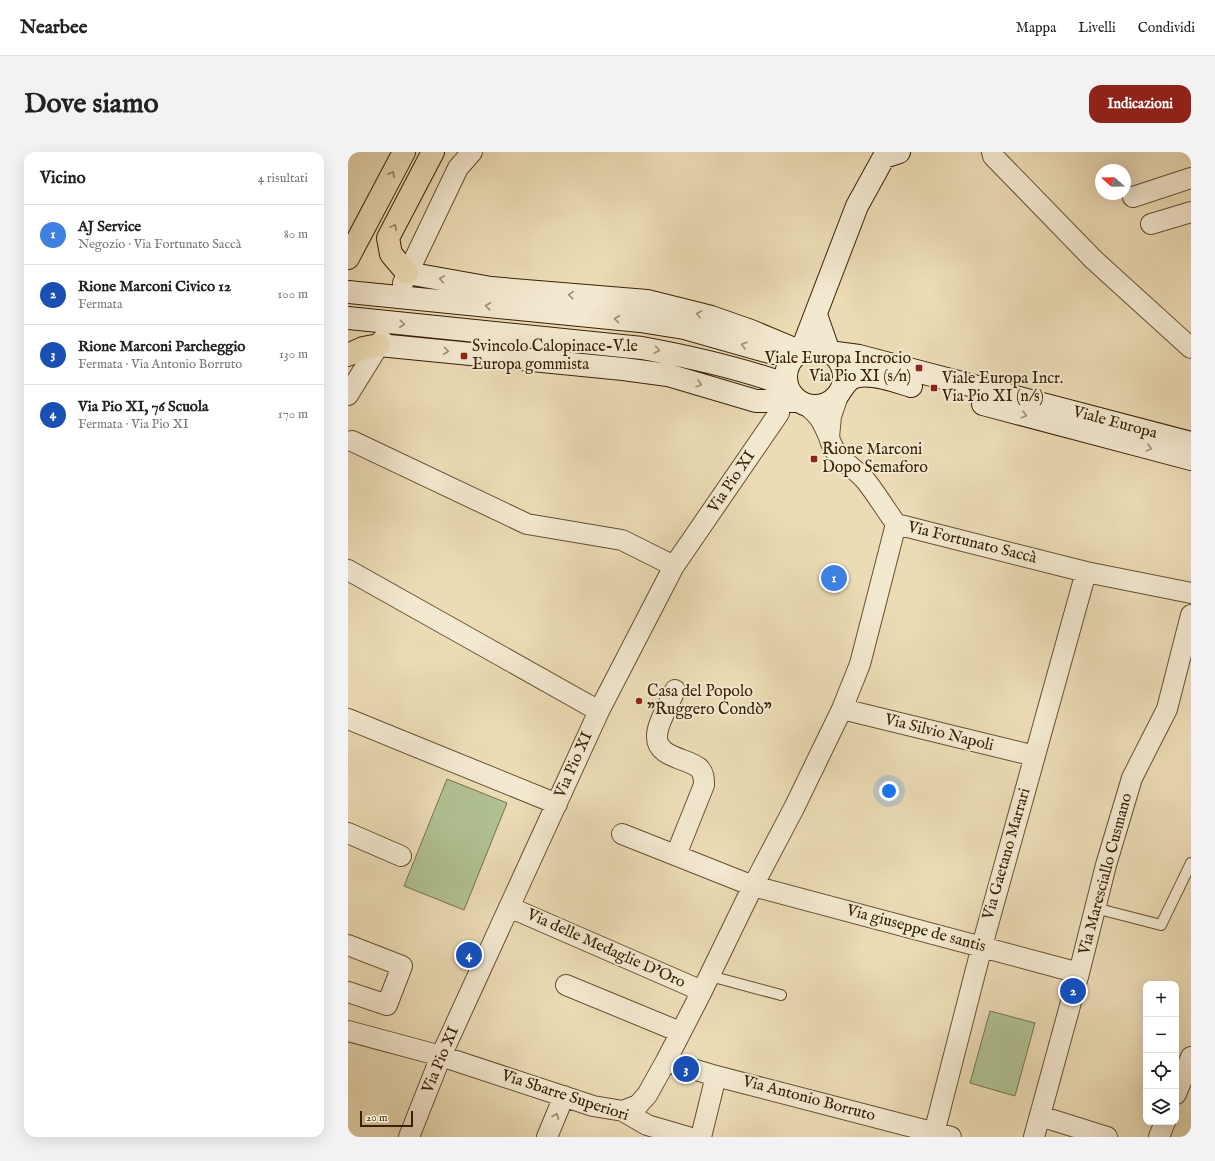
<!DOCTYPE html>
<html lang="it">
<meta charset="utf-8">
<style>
:root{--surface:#fff;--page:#f2f2f2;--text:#222;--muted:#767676;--line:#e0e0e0;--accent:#8f2418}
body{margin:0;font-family:"IM FELL English",serif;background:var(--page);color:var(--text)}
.controls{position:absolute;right:12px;bottom:12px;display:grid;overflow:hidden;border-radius:8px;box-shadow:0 4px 16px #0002}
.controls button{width:36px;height:36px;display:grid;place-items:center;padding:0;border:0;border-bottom:1px solid var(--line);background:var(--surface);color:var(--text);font:20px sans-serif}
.compass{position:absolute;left:747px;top:12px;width:36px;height:36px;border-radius:50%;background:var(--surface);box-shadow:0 4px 16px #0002;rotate:290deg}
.scale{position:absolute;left:12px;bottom:10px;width:53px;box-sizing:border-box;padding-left:4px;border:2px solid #382104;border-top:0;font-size:11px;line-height:14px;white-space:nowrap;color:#382104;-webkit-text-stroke:3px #f3e8d0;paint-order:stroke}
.you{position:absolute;left:541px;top:639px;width:14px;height:14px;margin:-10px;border:3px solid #fff;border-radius:50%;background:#1a73e8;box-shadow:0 0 0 6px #1a73e833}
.badge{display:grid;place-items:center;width:26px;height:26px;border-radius:50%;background:var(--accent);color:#fff;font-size:13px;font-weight:700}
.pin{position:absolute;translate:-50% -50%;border:2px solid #fff;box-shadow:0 1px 4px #0006}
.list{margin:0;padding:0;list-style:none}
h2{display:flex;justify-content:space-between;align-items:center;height:52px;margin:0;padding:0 16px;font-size:17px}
h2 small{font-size:13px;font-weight:400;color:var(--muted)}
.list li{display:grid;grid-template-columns:26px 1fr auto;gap:12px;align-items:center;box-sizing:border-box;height:60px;padding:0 16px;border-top:1px solid var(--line)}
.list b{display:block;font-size:15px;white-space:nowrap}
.list p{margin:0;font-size:13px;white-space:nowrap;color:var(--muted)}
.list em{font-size:13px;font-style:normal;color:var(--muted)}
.icon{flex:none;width:22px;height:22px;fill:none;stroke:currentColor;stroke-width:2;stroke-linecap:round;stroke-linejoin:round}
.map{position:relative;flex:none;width:843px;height:985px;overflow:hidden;border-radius:12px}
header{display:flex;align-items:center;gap:24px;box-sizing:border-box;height:56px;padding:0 20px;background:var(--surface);border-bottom:1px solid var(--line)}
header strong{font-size:19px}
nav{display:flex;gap:22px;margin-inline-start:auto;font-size:14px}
.intro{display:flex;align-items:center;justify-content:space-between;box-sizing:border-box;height:96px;padding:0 24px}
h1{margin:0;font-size:28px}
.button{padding:10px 18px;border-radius:12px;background:var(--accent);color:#fff;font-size:14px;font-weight:700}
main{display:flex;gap:24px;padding:0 24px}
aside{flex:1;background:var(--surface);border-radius:12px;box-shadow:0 4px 16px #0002}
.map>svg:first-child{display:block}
</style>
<header>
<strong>Nearbee</strong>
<nav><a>Mappa</a><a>Livelli</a><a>Condividi</a></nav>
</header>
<div class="intro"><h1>Dove siamo</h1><a class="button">Indicazioni</a></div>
<main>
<aside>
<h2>Vicino<small>4 risultati</small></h2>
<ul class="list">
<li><span class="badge" style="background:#3f7fe0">1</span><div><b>AJ Service</b><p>Negozio · Via Fortunato Saccà</p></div><em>80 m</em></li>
<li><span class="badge" style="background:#1a4fb4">2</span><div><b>Rione Marconi Civico 12</b><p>Fermata</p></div><em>100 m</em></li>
<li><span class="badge" style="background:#1a4fb4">3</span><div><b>Rione Marconi Parcheggio</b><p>Fermata · Via Antonio Borruto</p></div><em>130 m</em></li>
<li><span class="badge" style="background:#1a4fb4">4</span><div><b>Via Pio XI, 76 Scuola</b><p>Fermata · Via Pio XI</p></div><em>170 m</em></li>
</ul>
</aside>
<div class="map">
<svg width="843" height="985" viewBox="0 0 843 985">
<rect width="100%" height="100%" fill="#ecdcb6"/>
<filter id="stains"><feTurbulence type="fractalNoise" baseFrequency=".005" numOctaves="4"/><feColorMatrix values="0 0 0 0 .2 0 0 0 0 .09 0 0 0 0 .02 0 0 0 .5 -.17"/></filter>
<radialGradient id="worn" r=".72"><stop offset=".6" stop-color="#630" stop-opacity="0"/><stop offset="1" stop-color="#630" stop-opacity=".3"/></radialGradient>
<path fill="#b1c293" stroke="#74724c" d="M 99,627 L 159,651 L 116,758 L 56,734 Z
M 642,859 L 687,871 L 667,944 L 622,931 Z"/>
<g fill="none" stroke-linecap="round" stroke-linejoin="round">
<g stroke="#655030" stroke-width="12">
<path id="lane" d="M 747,756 L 813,773 L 843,711
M 362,824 L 433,843"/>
</g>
<g stroke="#655030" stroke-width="22">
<path id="street" d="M 644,0 L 645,4 L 745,107 L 843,196
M 785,45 L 843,26
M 803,72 L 843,60
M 55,131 L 110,16 L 124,0
M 0,243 L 34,188
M 458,253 C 472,263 475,271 481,285 L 483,264 L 491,241
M 481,285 C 487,308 505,313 518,329 C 529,343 538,358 548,372 L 738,420 L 843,441
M 4,289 L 179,372 L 274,388 L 326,414
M 0,418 L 251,559
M 327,538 C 322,551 309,571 309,584 C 308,606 340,606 351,616 C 356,621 356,627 356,633 L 328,703
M 494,557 L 687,604
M 0,567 L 209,652
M 0,681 L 53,704
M 274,682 L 405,734 L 731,821
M 161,755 L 354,839
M 0,793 L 54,814 L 39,853 L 0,840
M 218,833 L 332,880
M 0,879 L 93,904 L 245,954 L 275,959 L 299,973 L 340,985
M 318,909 L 368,924 L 603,985
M 828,942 L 843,905
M 275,959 L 290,953 L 299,943 L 318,909 L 354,839 L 405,734 L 446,656 L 494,557 L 512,512 L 548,372
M 692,964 L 759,985
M 61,985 L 93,904 L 251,559 L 326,414 L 431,261
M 199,985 L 216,944
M 353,985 L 368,924
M 585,985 L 634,794 L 738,420
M 686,985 L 731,821 L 758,713 L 784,626 L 819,557 L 843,463
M 811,985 L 817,970"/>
</g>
<g stroke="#382104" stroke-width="24">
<path id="secondary" d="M 59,121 L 143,136 L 299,149 L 363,165 L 403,179 L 453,200 L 509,54 L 536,5 L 551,0
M 0,140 L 292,169 L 336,176 L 425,201
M 468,163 L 481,200 L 511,204 L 843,291
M 0,166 L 294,196 C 343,205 392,216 439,233
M 31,193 L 275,217 L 320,223 L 408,249 L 450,249
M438 225a29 29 0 1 1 58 0a29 29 0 1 1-58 0Z
M 493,238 C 495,235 498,231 501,228 C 516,217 547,229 563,234
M 635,252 L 843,307"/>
</g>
<g stroke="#382104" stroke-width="24">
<path id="primary" d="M 0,106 L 56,0
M 59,121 L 43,102 L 40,86 L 85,0
M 0,203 L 15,196 L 31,193"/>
</g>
<use href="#lane" stroke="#f3e8d0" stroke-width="10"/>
<use href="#street" stroke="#f3e8d0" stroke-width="20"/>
<use href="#secondary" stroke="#f3e8d0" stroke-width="22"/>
<use href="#primary" stroke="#ecdcb6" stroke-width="22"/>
</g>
<defs><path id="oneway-chevron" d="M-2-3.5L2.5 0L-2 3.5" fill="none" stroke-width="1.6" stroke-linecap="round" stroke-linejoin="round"/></defs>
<g stroke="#927e5d">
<use href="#oneway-chevron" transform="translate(44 22) rotate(-62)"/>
<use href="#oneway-chevron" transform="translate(46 75) rotate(-62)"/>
</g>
<g stroke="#9f8e74">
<use href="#oneway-chevron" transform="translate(94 127) rotate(-170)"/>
<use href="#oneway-chevron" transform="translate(223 143) rotate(-175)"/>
<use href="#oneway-chevron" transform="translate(140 154) rotate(-174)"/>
<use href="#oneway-chevron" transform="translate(351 162) rotate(-166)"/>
<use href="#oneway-chevron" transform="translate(269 167) rotate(-174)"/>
<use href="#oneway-chevron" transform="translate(54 172) rotate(6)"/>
<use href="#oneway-chevron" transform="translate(396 193) rotate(-164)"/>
<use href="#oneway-chevron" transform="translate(309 198) rotate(11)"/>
<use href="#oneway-chevron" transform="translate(98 199) rotate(6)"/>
<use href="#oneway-chevron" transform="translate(351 232) rotate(16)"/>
<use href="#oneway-chevron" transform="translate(676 263) rotate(15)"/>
<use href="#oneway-chevron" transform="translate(801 296) rotate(15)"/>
<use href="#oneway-chevron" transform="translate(208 964) rotate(-67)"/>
</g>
<g fill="#8f2418" stroke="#f3e8d0" stroke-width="1.5">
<rect x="112" y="200" width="8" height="8" rx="2"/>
<rect x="567" y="212" width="8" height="8" rx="2"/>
<rect x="582" y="232" width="8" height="8" rx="2"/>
<rect x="462" y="303" width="8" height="8" rx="2"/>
<circle cx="291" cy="549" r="4"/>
</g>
<g text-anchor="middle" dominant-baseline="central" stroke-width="4" stroke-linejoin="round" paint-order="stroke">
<g font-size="16" fill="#382104" stroke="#f3e8d0" text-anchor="start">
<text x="124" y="195">Svincolo Calopinace-V.le<tspan x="124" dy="18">Europa gommista</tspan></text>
<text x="563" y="207" text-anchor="end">Viale Europa Incrocio<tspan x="563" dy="18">Via Pio XI (s/n)</tspan></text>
<text x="594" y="227">Viale Europa Incr.<tspan x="594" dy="18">Via Pio XI (n/s)</tspan></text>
<text x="474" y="298">Rione Marconi<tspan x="474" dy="18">Dopo Semaforo</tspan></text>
<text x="299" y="540">Casa del Popolo<tspan x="299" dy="18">"Ruggero Condò"</tspan></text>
</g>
<g font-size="16" fill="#382104" stroke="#f3e8d0">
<text transform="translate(767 271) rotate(15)">Viale Europa</text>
<text transform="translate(384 330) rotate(-56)">Via Pio XI</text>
<text transform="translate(624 391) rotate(14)">Via Fortunato Saccà</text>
<text transform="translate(591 581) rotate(14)">Via Silvio Napoli</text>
<text transform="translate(226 613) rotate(-66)">Via Pio XI</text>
<text transform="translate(659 702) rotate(-74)">Via Gaetano Marrari</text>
<text transform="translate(758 722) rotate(-75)">Via Maresciallo Cusmano</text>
<text transform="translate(568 777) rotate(15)">Via giuseppe de santis</text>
<text transform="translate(258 797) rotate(24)">Via delle Medaglie D'Oro</text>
<text transform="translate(93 908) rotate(-67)">Via Pio XI</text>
<text transform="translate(217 944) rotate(18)">Via Sbarre Superiori</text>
<text transform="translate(461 947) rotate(15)">Via Antonio Borruto</text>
</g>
</g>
<rect width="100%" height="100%" filter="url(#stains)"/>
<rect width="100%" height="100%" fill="url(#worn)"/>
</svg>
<div class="controls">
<button>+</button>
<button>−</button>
<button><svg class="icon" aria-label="locate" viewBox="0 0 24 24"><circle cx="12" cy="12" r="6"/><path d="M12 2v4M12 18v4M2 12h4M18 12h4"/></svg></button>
<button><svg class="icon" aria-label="layers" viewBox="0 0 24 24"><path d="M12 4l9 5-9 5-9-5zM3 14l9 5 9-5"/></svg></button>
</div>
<svg class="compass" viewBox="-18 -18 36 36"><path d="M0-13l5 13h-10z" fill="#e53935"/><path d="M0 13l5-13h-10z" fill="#767676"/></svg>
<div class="scale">20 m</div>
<div class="you"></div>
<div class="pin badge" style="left:486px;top:426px;background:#3f7fe0">1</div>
<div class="pin badge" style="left:725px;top:839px;background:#1a4fb4">2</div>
<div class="pin badge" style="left:338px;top:917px;background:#1a4fb4">3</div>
<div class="pin badge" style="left:121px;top:803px;background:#1a4fb4">4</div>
</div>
</main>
